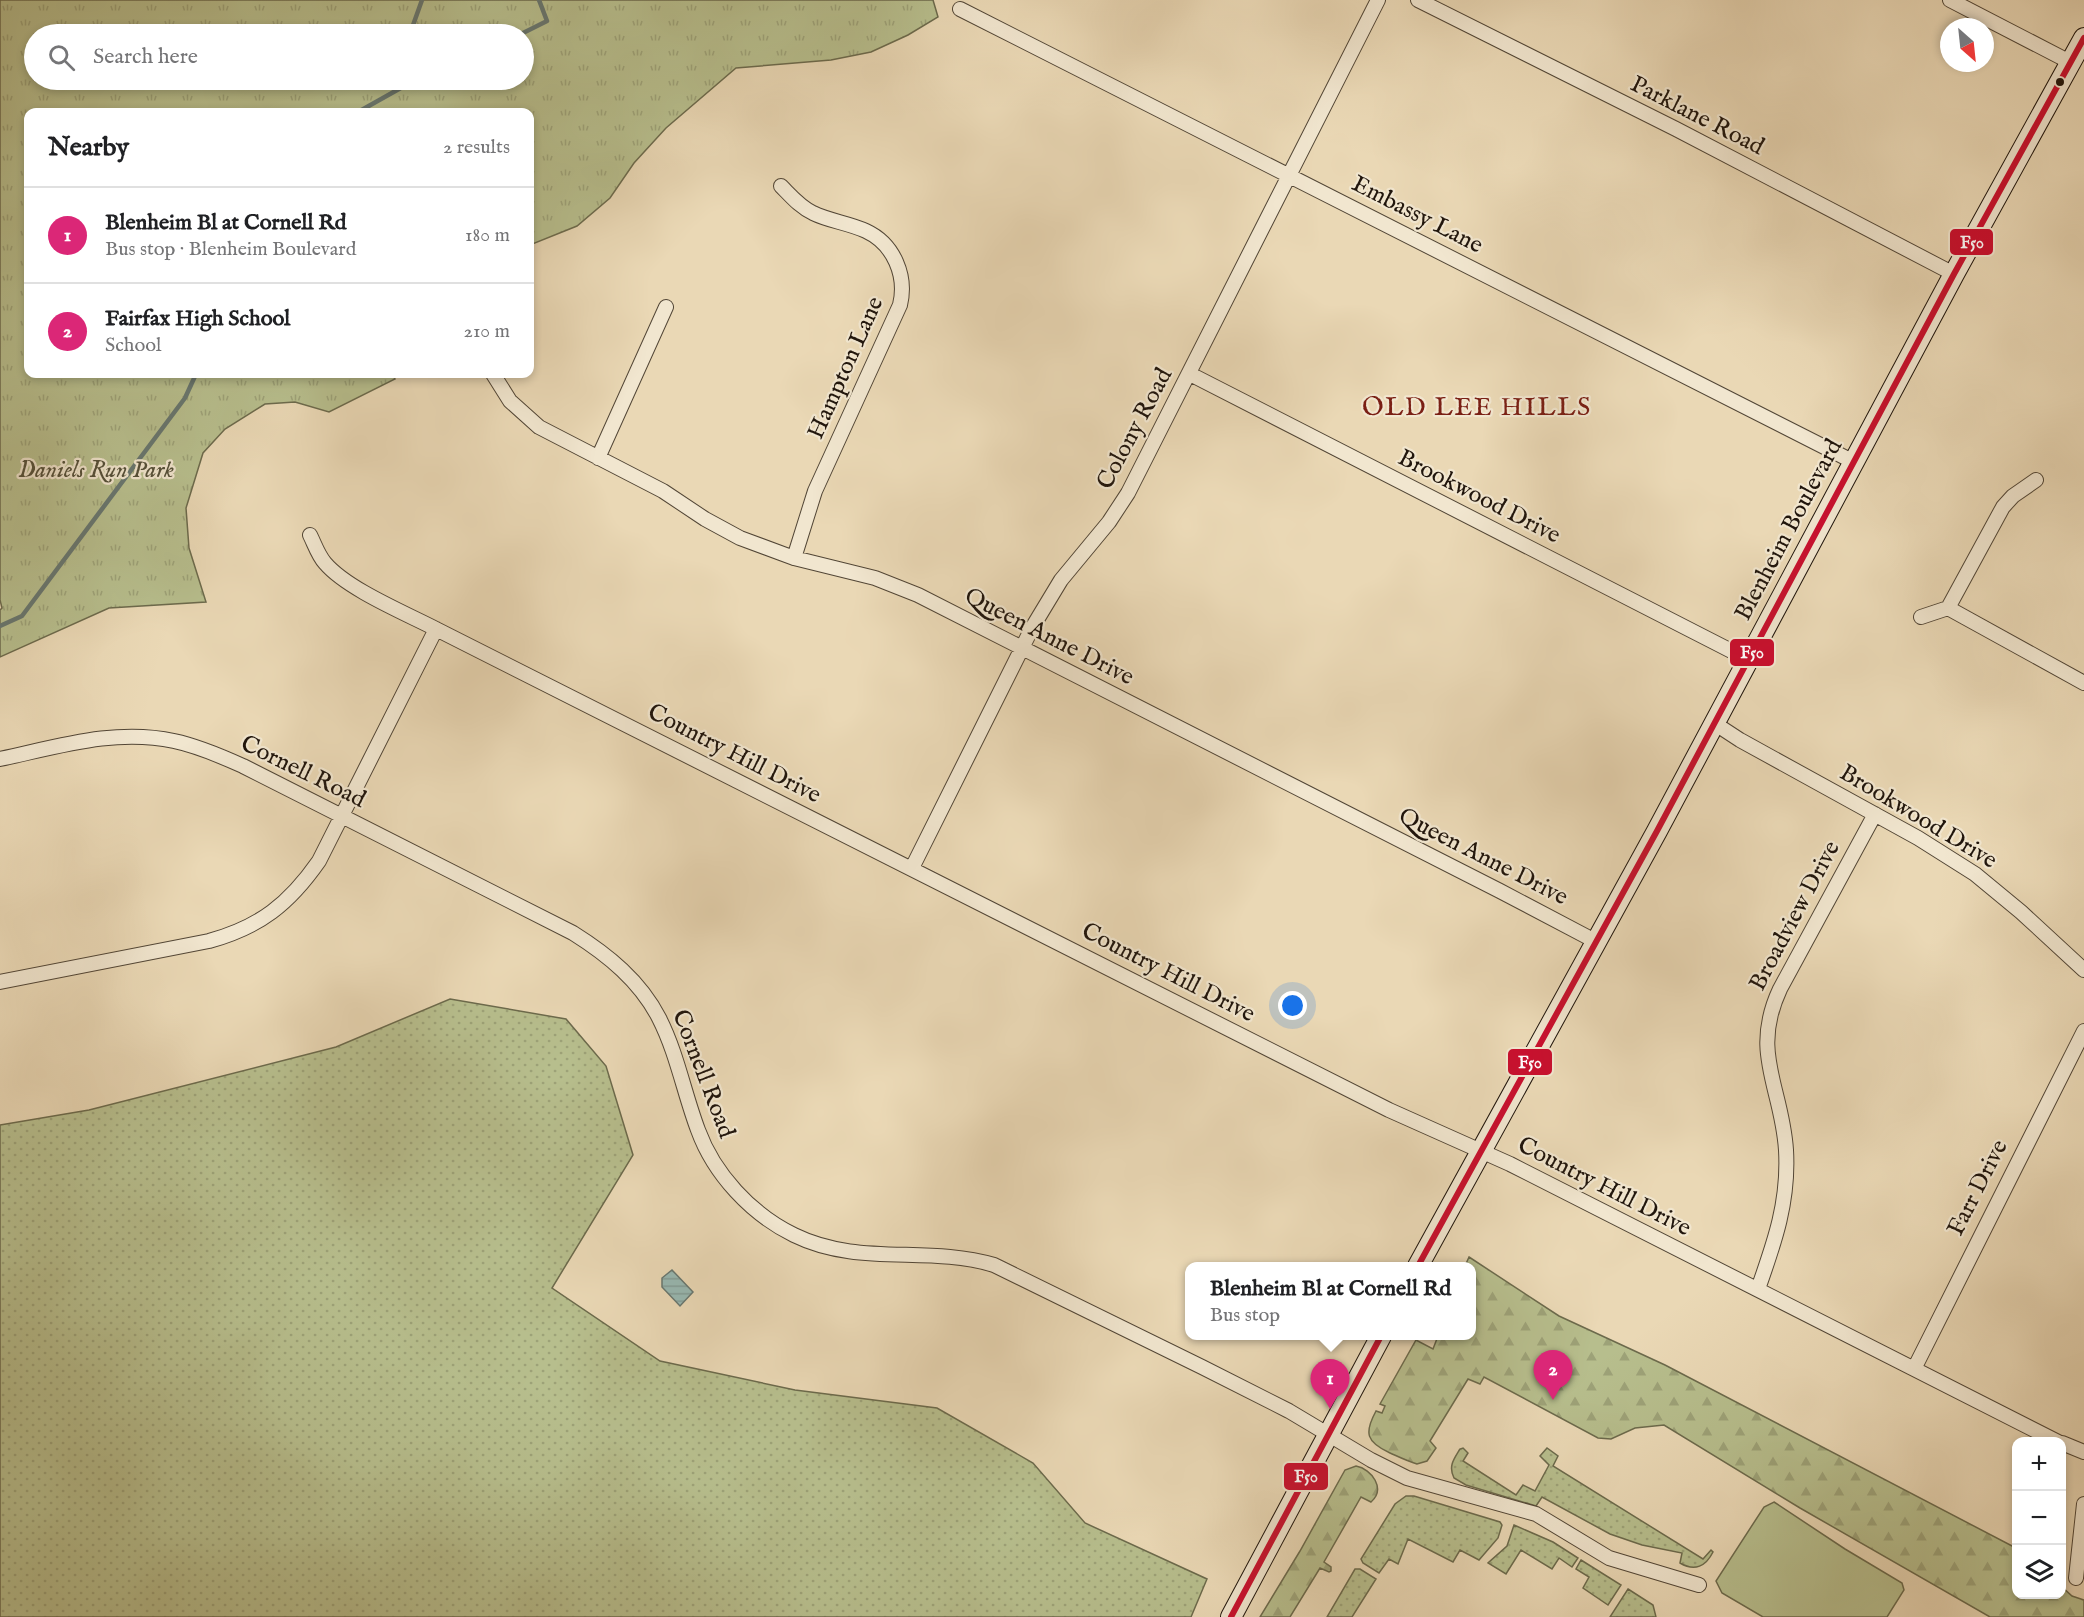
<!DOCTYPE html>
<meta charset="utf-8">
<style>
:root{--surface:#fff;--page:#f2f2f2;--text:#202124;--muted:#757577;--line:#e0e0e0;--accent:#db2777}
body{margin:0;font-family:"IM FELL English",serif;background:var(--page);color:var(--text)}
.controls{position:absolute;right:18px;bottom:18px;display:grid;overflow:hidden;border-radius:12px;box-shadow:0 3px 9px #0003}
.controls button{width:54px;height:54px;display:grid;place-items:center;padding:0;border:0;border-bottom:2px solid var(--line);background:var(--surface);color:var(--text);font:30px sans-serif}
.compass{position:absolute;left:1940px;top:18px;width:54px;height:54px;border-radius:50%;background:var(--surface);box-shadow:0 3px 9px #0003;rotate:153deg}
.you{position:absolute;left:1293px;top:1006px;width:21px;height:21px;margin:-15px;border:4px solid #fff;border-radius:50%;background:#1a73e8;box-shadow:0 0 0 9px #1a73e833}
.badge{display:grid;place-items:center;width:39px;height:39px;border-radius:50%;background:var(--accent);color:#fff;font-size:20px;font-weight:700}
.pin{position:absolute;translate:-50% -50px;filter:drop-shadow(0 2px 3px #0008)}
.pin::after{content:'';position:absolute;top:32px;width:21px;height:18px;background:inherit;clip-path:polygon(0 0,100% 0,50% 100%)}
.popup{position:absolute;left:1185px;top:1262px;width:291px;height:78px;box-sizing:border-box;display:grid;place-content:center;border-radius:12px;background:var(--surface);filter:drop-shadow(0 2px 4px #0005);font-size:20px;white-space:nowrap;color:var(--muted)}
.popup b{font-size:22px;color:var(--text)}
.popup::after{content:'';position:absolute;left:50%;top:100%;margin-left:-12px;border:12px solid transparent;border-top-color:var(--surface)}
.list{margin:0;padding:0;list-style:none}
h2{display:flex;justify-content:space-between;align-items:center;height:78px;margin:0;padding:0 24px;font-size:26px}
h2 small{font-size:20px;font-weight:400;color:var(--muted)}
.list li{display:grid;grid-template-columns:39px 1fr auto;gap:18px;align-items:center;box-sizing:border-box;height:96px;padding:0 24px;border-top:2px solid var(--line)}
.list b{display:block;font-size:22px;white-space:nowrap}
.list p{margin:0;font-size:20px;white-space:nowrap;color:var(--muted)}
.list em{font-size:20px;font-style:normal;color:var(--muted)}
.icon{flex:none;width:33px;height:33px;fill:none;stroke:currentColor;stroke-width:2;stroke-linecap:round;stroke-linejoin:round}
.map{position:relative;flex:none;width:2084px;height:1617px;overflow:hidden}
.search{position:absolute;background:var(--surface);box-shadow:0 3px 9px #0003;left:24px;top:24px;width:510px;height:66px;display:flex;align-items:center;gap:15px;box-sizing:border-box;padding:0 21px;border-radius:33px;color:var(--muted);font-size:22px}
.panel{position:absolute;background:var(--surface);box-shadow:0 3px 9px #0003;left:24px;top:108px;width:510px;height:270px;border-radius:12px}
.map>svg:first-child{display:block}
</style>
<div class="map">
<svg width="2084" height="1617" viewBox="0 0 2084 1617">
<defs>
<pattern id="grass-dots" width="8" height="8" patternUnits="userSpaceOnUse" patternTransform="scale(1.5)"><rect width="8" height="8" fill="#b7be8d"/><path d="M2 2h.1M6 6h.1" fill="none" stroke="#9da278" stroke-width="1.8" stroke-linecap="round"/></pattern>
<pattern id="forest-firs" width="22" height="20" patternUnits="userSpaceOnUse" patternTransform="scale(1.5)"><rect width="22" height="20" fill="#b7be8d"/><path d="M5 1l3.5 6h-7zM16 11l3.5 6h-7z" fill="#9da278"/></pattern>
<pattern id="park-tufts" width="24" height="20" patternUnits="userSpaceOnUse" patternTransform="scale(1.5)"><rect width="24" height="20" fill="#b7be8d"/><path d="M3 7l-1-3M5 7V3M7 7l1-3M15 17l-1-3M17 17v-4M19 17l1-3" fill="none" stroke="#9da278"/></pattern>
<pattern id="water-rules" width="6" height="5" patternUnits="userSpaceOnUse" patternTransform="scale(1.5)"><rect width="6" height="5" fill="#98b9b3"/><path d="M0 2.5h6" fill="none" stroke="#839e99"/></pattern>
</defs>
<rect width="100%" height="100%" fill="#ead8b5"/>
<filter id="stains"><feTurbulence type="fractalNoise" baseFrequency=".00333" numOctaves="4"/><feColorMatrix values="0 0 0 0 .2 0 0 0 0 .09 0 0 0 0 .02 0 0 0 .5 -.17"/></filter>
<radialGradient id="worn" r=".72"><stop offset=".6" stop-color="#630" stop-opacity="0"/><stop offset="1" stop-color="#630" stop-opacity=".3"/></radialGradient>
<path fill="url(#grass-dots)" stroke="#6c6a4c" stroke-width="1.5" d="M 450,999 L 566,1019 L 606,1066 L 633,1155 L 552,1288 L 660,1361 L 795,1390 L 937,1408 L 1033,1463 L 1085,1523 L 1207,1579 L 1191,1617 L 0,1617 L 0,1125 L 89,1110 L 336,1047 Z
M 1463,1448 L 1468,1453 L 1463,1461 L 1516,1495 L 1523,1485 L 1535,1491 L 1549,1465 L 1540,1456 L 1547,1448 L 1558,1456 L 1553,1466 L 1703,1559 L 1711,1550 L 1713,1552 C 1706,1566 1695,1572 1680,1563 L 1682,1553 L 1642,1545 L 1610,1534 L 1542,1497 L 1536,1506 L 1466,1485 L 1454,1478 C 1448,1466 1454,1459 1460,1449 Z
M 1406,1496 L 1414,1496 L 1500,1522 L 1502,1525 L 1498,1538 L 1479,1560 L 1460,1550 L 1453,1562 L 1408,1539 L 1398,1564 L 1389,1559 L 1379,1573 L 1363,1563 L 1361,1559 L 1395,1504 Z
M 1514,1525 L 1553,1542 L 1578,1558 L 1572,1567 L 1559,1558 L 1552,1569 L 1521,1550 L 1506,1574 L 1488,1563 L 1507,1546 Z
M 1581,1560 L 1621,1585 L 1608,1605 L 1583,1588 L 1589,1577 L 1576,1569 Z
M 1355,1569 L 1360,1569 L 1376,1579 L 1352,1617 L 1327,1617 Z
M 1628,1589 L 1653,1605 L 1656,1617 L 1610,1617 Z"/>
<path fill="url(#forest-firs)" stroke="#6c6a4c" stroke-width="1.5" d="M 1469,1257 L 1559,1316 L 1665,1365 L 2016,1548 L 2016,1594 L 2062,1594 L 2062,1587 L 2072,1596 L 2084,1600 L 2084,1617 L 1990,1617 L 1800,1508 L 1664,1425 L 1635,1428 L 1611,1439 L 1598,1438 L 1484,1377 L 1480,1384 L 1468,1379 L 1430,1441 L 1436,1448 L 1427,1461 L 1417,1464 C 1407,1461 1399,1457 1390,1453 C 1366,1442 1364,1433 1376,1411 L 1382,1413 L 1385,1406 L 1380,1404 L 1416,1340 L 1433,1349 L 1438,1336 L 1471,1336 L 1471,1266 L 1465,1266 Z
M 1356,1466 C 1372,1469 1386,1489 1371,1502 L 1361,1497 L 1324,1562 L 1331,1567 L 1331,1571 L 1329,1572 L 1320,1568 L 1290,1617 L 1260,1617 L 1300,1551 L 1345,1470 Z"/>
<path fill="url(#park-tufts)" stroke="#6c6a4c" stroke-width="1.5" fill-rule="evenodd" d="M 0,0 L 933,0 L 938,17 L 908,35 L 871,52 L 831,60 L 736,68 L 666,128 L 634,163 L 610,198 L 577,226 L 530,245 L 530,112 L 28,112 L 28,374 L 392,374 L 395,379 L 329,412 L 295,402 L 265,404 L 225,429 L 203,453 L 186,508 L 189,548 L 206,602 L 109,608 L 0,657 L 0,610 L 2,608 L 0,600 ZM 34,34 L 524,34 L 524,80 L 34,80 Z"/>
<path fill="#b7be8d" stroke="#6c6a4c" stroke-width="1.5" d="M 1774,1502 L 1845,1549 L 1902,1583 L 1904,1590 L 1887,1617 L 1763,1617 L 1722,1593 L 1716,1581 L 1764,1507 Z"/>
<path fill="url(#water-rules)" stroke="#687770" stroke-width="1.5" d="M 672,1270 L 693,1292 L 680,1306 L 662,1287 L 662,1278 Z"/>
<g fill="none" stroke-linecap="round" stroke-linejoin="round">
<path stroke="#687770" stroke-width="4.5" d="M 413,34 L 412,28 L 422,0
M 521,34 L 547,21 L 539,0
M 358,112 L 415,80
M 0,626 L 22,616 L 185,398 L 196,374"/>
<g stroke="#524636" stroke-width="16">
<path id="minor" d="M 1418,0 L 1676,129 L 1954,274
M 1950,0 L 2070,62
M 960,9 L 1854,462
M 781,186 C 791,196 800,207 813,213 C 829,221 849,223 866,231 C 894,244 907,276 900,305 L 815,491 L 794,558
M 493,374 L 510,401 L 539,427 L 663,491 L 705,519 L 740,538 L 794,558 L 875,578 L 918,595 L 1500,891 L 1595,941
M 1190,374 L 1749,660
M 598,458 L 666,307
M 310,535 C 315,545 318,555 325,563 C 347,589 405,613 436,629 L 1389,1110 L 1510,1164 L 2058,1442
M 1948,608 L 2003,507 L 2013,496 L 2036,480
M 1948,608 L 2084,683
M 1921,617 L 1948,608
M 1714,723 L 1740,740 L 1918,838 L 1975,874 L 2021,912 L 2084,970
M 0,759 C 57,747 115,728 174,741 C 198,746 221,756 243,766 L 573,933 C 608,955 640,981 659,1018 C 677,1053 684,1093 698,1130 C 714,1174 751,1214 794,1235 C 859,1267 927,1245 994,1265 L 1202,1367 L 1289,1411 L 1371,1460 L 1407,1478 L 1536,1514 L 1609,1558 L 1699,1585
M 912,868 L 1032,628 L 1061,580 L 1109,522 L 1128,493 L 1378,0
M 0,982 L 209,941 C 260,927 289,904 319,861 L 436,629
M 1758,1289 C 1775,1241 1789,1201 1786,1150 C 1782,1087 1750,1053 1780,989 L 1875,814
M 1915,1367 L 2084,1031
M 2062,1443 L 2084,1452
M 2076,1578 L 2084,1504"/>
</g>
<g stroke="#20150c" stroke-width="22">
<path id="secondary" d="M 1418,1266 L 1657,831 L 1954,274 L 2084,38
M 1231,1617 L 1381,1336"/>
</g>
<use href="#minor" stroke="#f1e6cf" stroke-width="14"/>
<use href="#secondary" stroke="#f1e6cf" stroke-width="20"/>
<g stroke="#f1e6cf" stroke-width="10">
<path id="bus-1" d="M 1418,1266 L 1657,831 L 1954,274 L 2084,38
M 1231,1617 L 1381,1336"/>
</g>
<use href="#bus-1" stroke="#c8102e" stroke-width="6"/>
</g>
<circle fill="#20150c" stroke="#f1e6cf" stroke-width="2" cx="2060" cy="82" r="5"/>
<g text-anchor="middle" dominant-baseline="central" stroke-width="4.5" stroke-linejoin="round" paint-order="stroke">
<g font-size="24" fill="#20150c" stroke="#f1e6cf">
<text transform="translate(1697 116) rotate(27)">Parklane Road</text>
<text transform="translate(1417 215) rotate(27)">Embassy Lane</text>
<text transform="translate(846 368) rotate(-66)">Hampton Lane</text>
<text transform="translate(1135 429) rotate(-62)">Colony Road</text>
<text transform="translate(1479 497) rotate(27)">Brookwood Drive</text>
<text transform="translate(1789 530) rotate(-62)">Blenheim Boulevard</text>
<text transform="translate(1049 637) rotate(27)">Queen Anne Drive</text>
<text transform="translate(734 754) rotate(27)">Country Hill Drive</text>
<text transform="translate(303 772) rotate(26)">Cornell Road</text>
<text transform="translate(1918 817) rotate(31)">Brookwood Drive</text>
<text transform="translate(1483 857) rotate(27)">Queen Anne Drive</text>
<text transform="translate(1795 916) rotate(-62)">Broadview Drive</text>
<text transform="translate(1168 973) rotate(27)">Country Hill Drive</text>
<text transform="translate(703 1074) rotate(69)">Cornell Road</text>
<text transform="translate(1604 1187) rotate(27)">Country Hill Drive</text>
<text transform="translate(1978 1188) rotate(-63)">Farr Drive</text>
</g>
<g font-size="24" font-style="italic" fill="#555039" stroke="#f1e6cf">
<text x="96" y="470">Daniels Run Park</text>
</g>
<g font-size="26" letter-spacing="1.5" fill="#7a1f14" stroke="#f1e6cf">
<text x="1477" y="407">OLD LEE HILLS</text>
</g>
</g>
<g stroke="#f1e6cf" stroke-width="2">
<rect x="1949" y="228" width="45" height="28" rx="6" fill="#c8102e"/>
<rect x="1729" y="638" width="46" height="29" rx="6" fill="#c8102e"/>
<rect x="1507" y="1048" width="46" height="28" rx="6" fill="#c8102e"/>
<rect x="1283" y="1462" width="46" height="29" rx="6" fill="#c8102e"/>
</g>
<g font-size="16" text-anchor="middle" font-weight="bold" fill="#fff">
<text x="1972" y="248">F50</text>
<text x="1752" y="658">F50</text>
<text x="1530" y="1068">F50</text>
<text x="1306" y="1482">F50</text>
</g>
<rect width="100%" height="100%" filter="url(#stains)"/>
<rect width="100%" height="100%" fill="url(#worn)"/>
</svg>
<div class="controls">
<button>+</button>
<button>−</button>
<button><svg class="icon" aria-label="layers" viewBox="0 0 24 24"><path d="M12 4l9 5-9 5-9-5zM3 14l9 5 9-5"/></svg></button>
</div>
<svg class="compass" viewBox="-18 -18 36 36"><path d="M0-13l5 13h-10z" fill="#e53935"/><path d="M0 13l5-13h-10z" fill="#757577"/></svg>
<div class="you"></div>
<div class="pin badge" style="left:1330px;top:1409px">1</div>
<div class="popup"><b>Blenheim Bl at Cornell Rd</b>Bus stop</div>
<div class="pin badge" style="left:1553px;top:1400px">2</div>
<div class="search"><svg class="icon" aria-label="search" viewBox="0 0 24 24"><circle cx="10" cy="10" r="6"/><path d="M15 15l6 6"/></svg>Search here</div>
<section class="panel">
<h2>Nearby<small>2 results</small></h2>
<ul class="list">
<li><span class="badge">1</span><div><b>Blenheim Bl at Cornell Rd</b><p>Bus stop · Blenheim Boulevard</p></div><em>180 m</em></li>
<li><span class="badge">2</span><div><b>Fairfax High School</b><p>School</p></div><em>210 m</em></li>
</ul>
</section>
</div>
